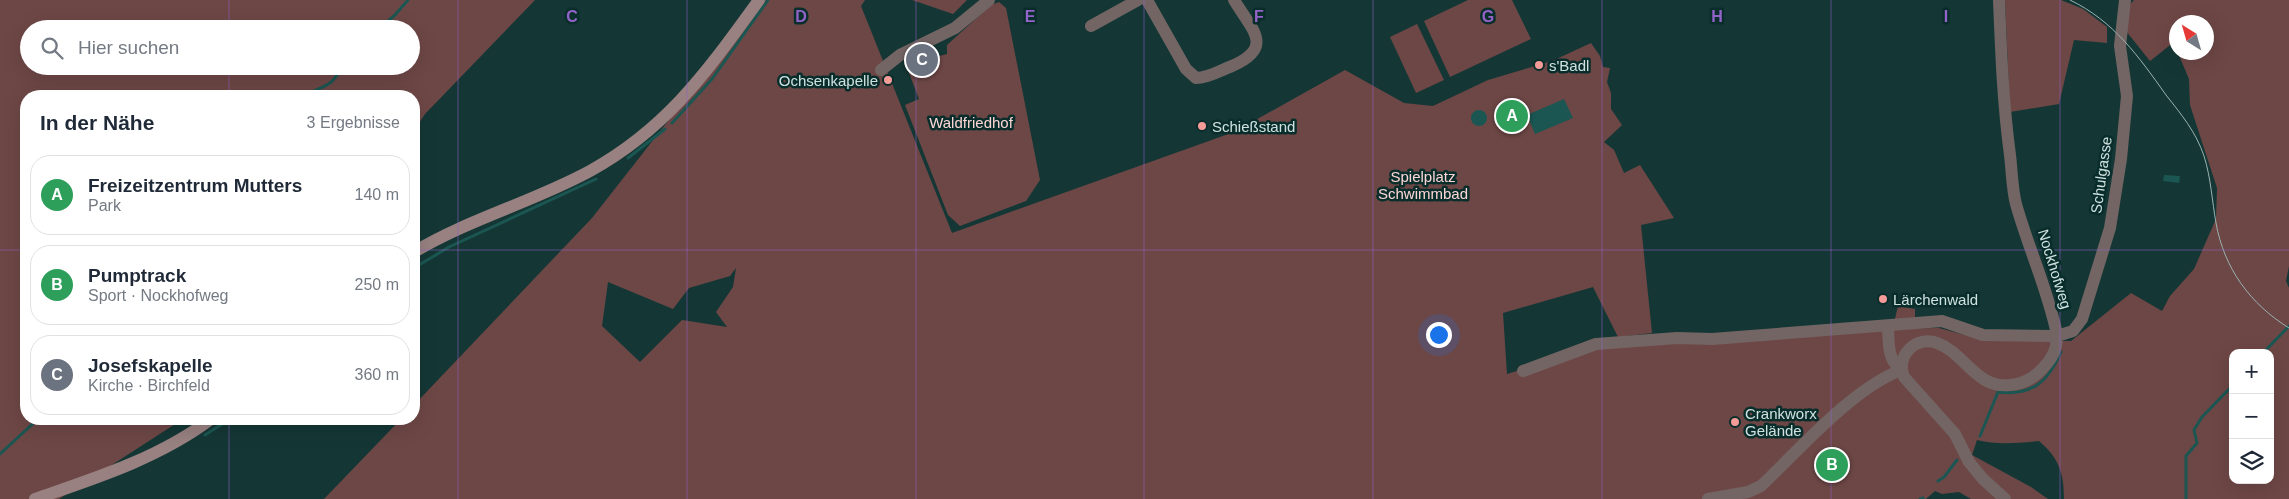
<!DOCTYPE html>
<html lang="de">
<meta charset="utf-8">
<style>
:root{--surface:#fff;--page:#f6f6f7;--text:#1f2937;--muted:#747a83;--line:#e0e1e3;--accent:#7f5c63}
body{margin:0;font-family:Helvetica,sans-serif;background:var(--page);color:var(--text)}
.controls{position:absolute;right:15px;bottom:15px;display:grid;overflow:hidden;border-radius:10px;box-shadow:0 5px 20px #0002}
.controls button{width:45px;height:45px;display:grid;place-items:center;padding:0;border:0;border-bottom:1px solid var(--line);background:var(--surface);color:var(--text);font:25px sans-serif}
.compass{position:absolute;left:2169px;top:15px;width:45px;height:45px;border-radius:50%;background:var(--surface);box-shadow:0 5px 20px #0002;rotate:323deg}
.you{position:absolute;left:1438px;top:334px;width:18px;height:18px;margin:-12px;border:4px solid #fff;border-radius:50%;background:#1a73e8;box-shadow:0 0 0 8px #1a73e833}
.badge{display:grid;place-items:center;width:32px;height:32px;border-radius:50%;background:var(--accent);color:#fff;font-size:16px;font-weight:700}
.pin{position:absolute;translate:-50% -50%;border:2px solid #fff;box-shadow:0 1px 5px #0006}
.list{margin:0;padding:0;list-style:none}
h2{display:flex;justify-content:space-between;align-items:center;height:65px;margin:0;padding:0 20px;font-size:21px}
h2 small{font-size:16px;font-weight:400;color:var(--muted)}
.list li{display:grid;grid-template-columns:32px 1fr auto;gap:15px;align-items:center;box-sizing:border-box;height:80px;margin:0 10px 10px;padding:0 10px;border:1px solid var(--line);border-radius:20px}
.list b{display:block;font-size:19px;white-space:nowrap}
.list p{margin:0;font-size:16px;white-space:nowrap;color:var(--muted)}
.list em{font-size:16px;font-style:normal;color:var(--muted)}
.icon{flex:none;width:28px;height:28px;fill:none;stroke:currentColor;stroke-width:2;stroke-linecap:round;stroke-linejoin:round}
.map{position:relative;flex:none;width:2289px;height:499px;overflow:hidden}
.search{position:absolute;background:var(--surface);box-shadow:0 5px 20px #0002;left:20px;top:20px;width:400px;height:55px;display:flex;align-items:center;gap:12px;box-sizing:border-box;padding:0 18px;border-radius:28px;color:var(--muted);font-size:19px}
.panel{position:absolute;background:var(--surface);box-shadow:0 5px 20px #0002;left:20px;top:90px;width:400px;height:335px;border-radius:20px}
.map>svg:first-child{display:block}
</style>
<div class="map">
<svg width="2289" height="499" viewBox="0 0 2289 499">
<rect width="100%" height="100%" fill="#143735"/>
<path fill="#6d4746" fill-rule="evenodd" d="M 0,0 L 535,0 L 425,114 L 414,131 L 414,96 L 26,96 L 26,419 L 183,419 L 59,499 L 0,499 ZM 29,29 L 411,29 L 411,66 L 29,66 Z
M 763,0 L 865,0 L 861,6 L 952,233 L 1234,132 L 1345,70 L 1404,103 L 1433,106 L 1488,80 L 1552,61 L 1591,43 L 1600,56 L 1603,67 L 1610,68 L 1607,82 L 1611,93 L 1611,109 L 1622,125 L 1604,142 L 1614,150 L 1624,173 L 1640,165 L 1674,218 L 1641,225 L 1652,333 L 1618,337 L 1593,287 L 1503,313 L 1507,374 L 1598,347 L 1877,329 L 1939,328 L 1980,339 L 2071,341 L 2131,293 L 2162,311 L 2170,296 L 2194,269 L 2216,219 L 2217,188 L 2190,105 L 2189,79 L 2178,53 L 2206,52 L 2206,22 L 2176,22 L 2176,48 L 2174,42 L 2150,61 L 2126,31 L 2129,5 L 2134,0 L 2289,0 L 2289,266 L 2286,281 L 2289,288 L 2289,499 L 2064,499 C 2064,473 2059,458 2039,441 C 2018,443 1997,445 1977,440 L 1972,455 L 2031,487 L 2048,499 L 1971,499 L 1959,492 L 1942,494 L 1935,491 L 1926,499 L 324,499 L 401,419 L 414,419 L 414,405 L 592,218 ZM 736,268 L 733,287 L 716,312 L 727,327 L 682,320 L 640,362 L 602,326 L 608,282 L 673,309 L 689,288 L 730,276 ZM 2233,353 L 2270,353 L 2270,480 L 2233,480 Z
M 912,0 L 967,0 L 953,14 Z
M 1468,0 L 1512,0 L 1531,39 L 1450,77 L 1424,21 Z
M 2005,0 L 2061,0 L 2083,9 L 2107,27 L 2107,43 L 2074,40 L 2059,104 L 2010,112 Z
M 999,2 L 1006,8 L 1040,180 L 1026,201 L 960,226 L 948,215 L 905,105 L 919,99 L 909,73 L 939,56 L 947,54 L 947,45 L 991,5 Z
M 1417,24 L 1444,80 L 1416,93 L 1390,37 Z
M 1898,306 L 1915,309 L 1915,320 L 1894,323 Z"/>
<path fill="#1b5652" d="M 1564,99 L 1573,118 L 1535,134 L 1527,115 Z
M1471 118a8 8 0 1 1 16 0a8 8 0 1 1-16 0Z
M 2164,175 L 2180,176 L 2179,183 L 2163,181 Z"/>
<g fill="none" stroke-linecap="round" stroke-linejoin="round">
<path stroke="#1b5652" stroke-width="3" d="M 378,29 L 394,16 L 408,0
M 306,96 C 321,85 334,88 341,66
M 672,123 L 712,79 L 768,0
M 628,158 L 665,129
M 414,268 L 449,247 L 596,179
M 2263,353 L 2289,326
M 205,435 L 230,419
M 1980,436 L 1998,392 C 2032,396 2048,382 2061,352
M 0,454 L 38,419
M 1938,481 L 1944,477 L 1957,460
M 1920,499 L 1923,498
M 2186,499 L 2186,456 L 2197,443 L 2194,430 L 2202,417 L 2233,385"/>
<path stroke="#736564" stroke-width="12" d="M 1147,0 L 1186,69 L 1196,78 C 1209,78 1221,70 1232,66 C 1275,47 1252,30 1234,0
M 1999,0 C 2001,52 2003,103 2010,155 C 2012,171 2012,189 2016,204 C 2028,247 2046,285 2056,330 C 2059,345 2053,358 2043,368 C 2034,378 2023,384 2010,385 C 1976,389 1965,353 1937,343 C 1916,335 1895,356 1904,377 L 1955,434 L 1969,462 L 1983,479 L 2005,499
M 1091,26 L 1138,0
M 881,70 L 900,55 L 955,28 L 989,0
M 1888,327 C 1889,343 1887,359 1901,370
M 1523,371 L 1596,344 L 1677,338 L 1712,339 L 1942,321 L 1983,335 L 2057,336 L 2073,331 L 2082,319 L 2110,228 L 2121,159 L 2127,96 L 2120,46 L 2125,0
M 1708,499 L 1748,492 L 1761,486 C 1800,449 1852,389 1901,370"/>
<path stroke="#988180" stroke-width="12" d="M 414,252 C 469,219 533,202 590,171 C 668,128 708,70 759,0
M 35,499 C 96,478 159,458 211,419"/>
<path stroke="#9bb2b0" stroke-width="1" d="M 2070,0 C 2114,21 2139,57 2166,95 C 2181,114 2196,132 2204,156 C 2211,178 2212,201 2216,223 C 2224,268 2250,304 2289,328"/>
</g>
<path fill="none" stroke="#9463c9" stroke-width="1" stroke-opacity="0.55" d="M 229,0 L 229,29M 458,0 L 458,499M 687,0 L 687,499M 916,0 L 916,499M 1144,0 L 1144,499M 1373,0 L 1373,499M 1602,0 L 1602,499M 1831,0 L 1831,499M 2060,0 L 2060,499M 229,66 L 229,96M 0,250 L 26,250M 414,250 L 2289,250M 229,419 L 229,499"/>
<g fill="#f59b98" stroke="#082d2b" stroke-width="2">
<circle cx="1539" cy="65" r="5"/>
<circle cx="888" cy="80" r="5"/>
<circle cx="1202" cy="126" r="5"/>
<circle cx="1883" cy="299" r="5"/>
<circle cx="1735" cy="422" r="5"/>
</g>
<g text-anchor="middle" dominant-baseline="central" stroke-width="5" stroke-linejoin="round" paint-order="stroke">
<g font-size="15" fill="#cfe2e0" stroke="#082d2b" text-anchor="start">
<text x="1549" y="65">s'Badl</text>
<text x="878" y="80" text-anchor="end">Ochsenkapelle</text>
<text x="1212" y="126">Schießstand</text>
<text x="1893" y="299">Lärchenwald</text>
<text x="1745" y="413">Crankworx<tspan x="1745" dy="17">Gelände</tspan></text>
</g>
<g font-size="15" fill="#fcd7d5" stroke="#082d2b">
<text x="971" y="122">Waldfriedhof</text>
<text x="1423" y="176">Spielplatz<tspan x="1423" dy="17">Schwimmbad</tspan></text>
</g>
<g font-size="15" fill="#cfe2e0" stroke="#082d2b">
<text transform="translate(2101 175) rotate(-82)">Schulgasse</text>
<text transform="translate(2055 269) rotate(73)">Nockhofweg</text>
</g>
</g>
<g font-size="16" text-anchor="middle" font-weight="bold" fill="#9463c9" stroke="#082d2b" stroke-width="5" stroke-linejoin="round" paint-order="stroke">
<text x="572" y="22">C</text>
<text x="801" y="22">D</text>
<text x="1030" y="22">E</text>
<text x="1259" y="22">F</text>
<text x="1488" y="22">G</text>
<text x="1717" y="22">H</text>
<text x="1946" y="22">I</text>
</g>
</svg>
<div class="controls">
<button>+</button>
<button>−</button>
<button><svg class="icon" aria-label="layers" viewBox="0 0 24 24"><path d="M12 4l9 5-9 5-9-5zM3 14l9 5 9-5"/></svg></button>
</div>
<svg class="compass" viewBox="-18 -18 36 36"><path d="M0-13l5 13h-10z" fill="#e53935"/><path d="M0 13l5-13h-10z" fill="#747a83"/></svg>
<div class="you"></div>
<div class="pin badge" style="left:1512px;top:116px;background:#2e9e5b">A</div>
<div class="pin badge" style="left:1832px;top:465px;background:#2e9e5b">B</div>
<div class="pin badge" style="left:922px;top:60px;background:#6b7280">C</div>
<div class="search"><svg class="icon" aria-label="search" viewBox="0 0 24 24"><circle cx="10" cy="10" r="6"/><path d="M15 15l6 6"/></svg>Hier suchen</div>
<section class="panel">
<h2>In der Nähe<small>3 Ergebnisse</small></h2>
<ul class="list">
<li><span class="badge" style="background:#2e9e5b">A</span><div><b>Freizeitzentrum Mutters</b><p>Park</p></div><em>140 m</em></li>
<li><span class="badge" style="background:#2e9e5b">B</span><div><b>Pumptrack</b><p>Sport · Nockhofweg</p></div><em>250 m</em></li>
<li><span class="badge" style="background:#6b7280">C</span><div><b>Josefskapelle</b><p>Kirche · Birchfeld</p></div><em>360 m</em></li>
</ul>
</section>
</div>
